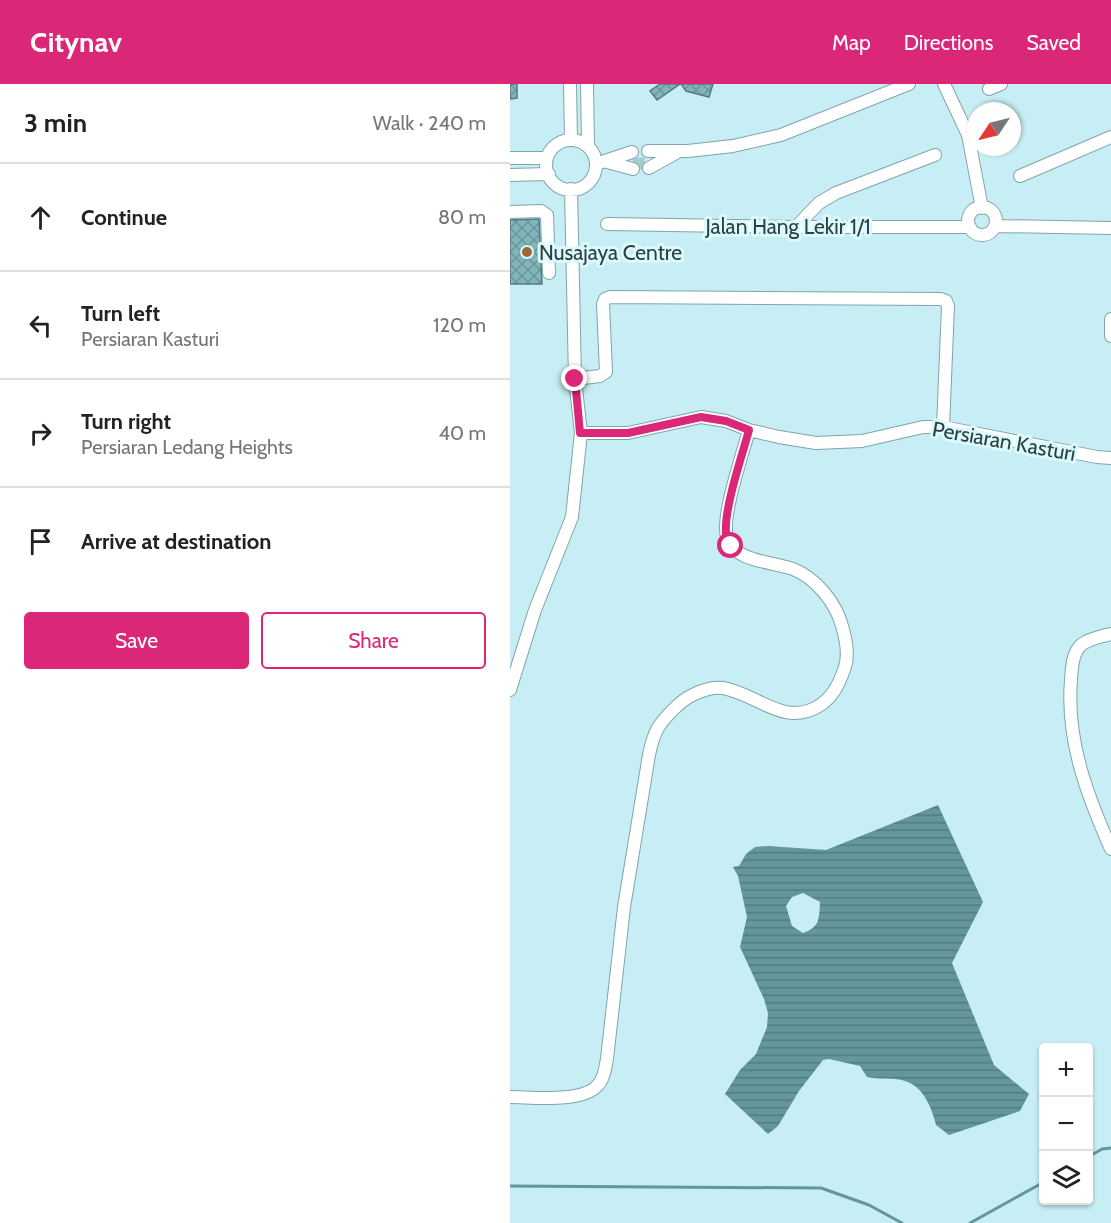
<!DOCTYPE html>
<meta charset="utf-8">
<style>
:root{--surface:#fff;--page:#f2f2f2;--text:#222;--muted:#767676;--line:#e0e0e0;--accent:#db2777}
body{margin:0;font-family:Cabin,sans-serif;background:var(--page);color:var(--text)}
.controls{position:absolute;right:18px;bottom:18px;display:grid;overflow:hidden;border-radius:6px;box-shadow:0 2px 4px #0004}
.controls button{width:54px;height:54px;display:grid;place-items:center;padding:0;border:0;border-bottom:2px solid var(--line);background:var(--surface);color:var(--text);font:30px sans-serif}
.compass{position:absolute;left:457px;top:18px;width:54px;height:54px;border-radius:50%;background:var(--surface);box-shadow:0 2px 4px #0004;rotate:235deg}
.stop{position:absolute;width:18px;height:18px;margin:-14px;border:4px solid #db2777;border-radius:50%;background:#fff}
.stop.end{background:#db2777;border-color:#fff;box-shadow:0 2px 6px #0008}
.list{margin:0;padding:0;list-style:none}
h2{display:flex;justify-content:space-between;align-items:center;height:78px;margin:0;padding:0 24px;font-size:26px}
h2 small{font-size:20px;font-weight:400;color:var(--muted)}
.list li{display:grid;grid-template-columns:39px 1fr auto;gap:18px;align-items:center;box-sizing:border-box;height:108px;padding:0 24px;border-top:2px solid var(--line)}
.list b{display:block;font-size:22px;white-space:nowrap}
.list p{margin:0;font-size:20px;white-space:nowrap;color:var(--muted)}
.list em{font-size:20px;font-style:normal;color:var(--muted)}
.actions{display:flex;gap:12px;padding:18px 24px}
.actions a{flex:1;padding:14px 0;border:2px solid var(--accent);border-radius:6px;text-align:center;font-size:21px;color:var(--accent)}
.actions .main{background:var(--accent);color:#fff}
.icon{flex:none;width:33px;height:33px;fill:none;stroke:currentColor;stroke-width:2;stroke-linecap:round;stroke-linejoin:round}
.map{position:relative;flex:none;width:601px;height:1139px;overflow:hidden}
header{display:flex;align-items:center;gap:36px;box-sizing:border-box;height:84px;padding:0 30px;background:var(--accent);color:#fff}
header strong{font-size:28px}
nav{display:flex;gap:33px;margin-inline-start:auto;font-size:21px}
main{display:flex}
aside{flex:1;background:var(--surface)}
.map>svg:first-child{display:block}
</style>
<header>
<strong>Citynav</strong>
<nav><a>Map</a><a>Directions</a><a>Saved</a></nav>
</header>
<main>
<aside>
<h2>3 min<small>Walk · 240 m</small></h2>
<ul class="list">
<li><svg class="icon" aria-label="ahead" viewBox="0 0 24 24"><path d="M12 20V5M6 11l6-6 6 6"/></svg><div><b>Continue</b></div><em>80 m</em></li>
<li><svg class="icon" aria-label="left" viewBox="0 0 24 24"><path d="M17 20v-9H6M10 6l-5 5 5 5"/></svg><div><b>Turn left</b><p>Persiaran Kasturi</p></div><em>120 m</em></li>
<li><svg class="icon" aria-label="right" viewBox="0 0 24 24"><path d="M7 20v-9h11M14 6l5 5-5 5"/></svg><div><b>Turn right</b><p>Persiaran Ledang Heights</p></div><em>40 m</em></li>
<li><svg class="icon" aria-label="arrive" viewBox="0 0 24 24"><path d="M6 21V4h12l-3 4 3 4H6"/></svg><div><b>Arrive at destination</b></div></li>
</ul>
<div class="actions"><a class="main">Save</a><a>Share</a></div>
</aside>
<div class="map">
<svg width="601" height="1139" viewBox="0 0 601 1139">
<defs>
<pattern id="water-rules" width="6" height="5" patternUnits="userSpaceOnUse" patternTransform="scale(1.5)"><rect width="6" height="5" fill="#63969d"/><path d="M0 2.5h6" fill="none" stroke="#527c82"/></pattern>
<pattern id="building-cross-hatch" width="8" height="8" patternUnits="userSpaceOnUse" patternTransform="scale(1.5)"><rect width="8" height="8" fill="#81b5bc"/><path d="M0 0l8 8M0 8l8-8" fill="none" stroke="#6a959a"/></pattern>
</defs>
<rect width="100%" height="100%" fill="#c6eef4"/>
<path fill="url(#water-rules)" fill-rule="evenodd" d="M 428,721 L 473,818 L 442,879 L 484,981 L 519,1010 L 510,1027 L 439,1051 L 426,1041 C 422,1024 413,1002 395,997 C 383,993 369,996 357,993 L 350,982 L 319,975 L 313,976 L 289,1007 L 268,1042 L 258,1050 L 215,1010 L 230,986 L 246,970 L 257,943 L 258,929 L 254,915 L 230,863 L 237,833 L 228,792 L 223,783 L 229,782 L 236,770 L 245,763 L 258,762 L 316,766 ZM 293,809 L 310,818 C 309,835 310,843 293,849 L 282,842 L 276,822 L 282,813 Z"/>
<g fill="none" stroke-linecap="round" stroke-linejoin="round">
<path stroke="#63969d" stroke-width="3" d="M 578,1073 L 592,1065 L 601,1064
M 0,1102 L 311,1104 L 359,1121 L 392,1139
M 460,1139 L 534,1098"/>
</g>
<path fill="url(#building-cross-hatch)" stroke="#577b80" stroke-width="1.5" d="M 0,0 L 7,0 L 7,14 L 0,15 Z
M 150,0 L 170,0 L 147,16 L 140,7 Z
M 171,0 L 203,0 L 199,13 L 176,7 Z
M 29,135 L 32,200 L 0,200 L 0,136 Z"/>
<g fill="none" stroke-linecap="round" stroke-linejoin="round">
<path stroke="#a8cbd0" stroke-width="12" stroke-dasharray="12 6" stroke-linecap="butt" d="M 123,80 L 139,79"/>
<g stroke="#7fa5aa" stroke-width="14">
<path id="minor" d="M 60,0 L 61,56
M 77,0 L 78,62
M 434,0 L 458,51 L 472,124
M 479,5 L 491,0
M36 81a25 25 0 1 1 50 0a25 25 0 1 1-50 0Z
M 138,67 L 178,67 L 223,62 L 271,51 L 399,0
M 0,74 L 37,74
M 97,78 L 123,85
M 86,80 L 122,68
M 139,84 L 166,69
M 0,91 L 39,90
M 510,92 L 601,53
M458 137a14 14 0 1 1 28 0a14 14 0 1 1-28 0Z
M 0,128 L 31,127 L 37,131 L 39,189
M 97,140 L 286,143 L 460,143
M 485,142 L 601,144
M 286,143 L 309,119 L 326,109 L 425,71
M 601,235 L 601,252
M 65,295 L 90,292 L 96,288 L 93,220 L 95,215 L 100,213 L 431,215 L 436,217 L 438,222 L 433,343
M 71,349 L 118,349 L 191,333 L 216,337 L 239,346 L 269,353 L 306,359 L 352,357 L 413,343 L 433,343 L 587,373 L 601,374
M 601,550 C 592,552 578,555 571,561 C 562,570 562,584 561,596 C 556,656 577,711 601,765
M 0,606 L 25,526 L 62,433 L 71,349 L 65,295 L 61,105
M 0,1013 C 22,1013 71,1019 87,1002 C 94,995 95,985 97,975 L 114,823 L 139,671 C 144,646 149,639 168,621 C 179,611 198,602 213,604 C 247,610 273,642 307,623 C 323,614 329,600 335,583 C 339,570 336,555 332,542 C 326,519 306,494 283,485 C 262,477 225,479 217,453 C 211,432 233,369 239,346"/>
</g>
<use href="#minor" stroke="#fff" stroke-width="12"/>
</g>
<g fill="none" stroke-linecap="round" stroke-linejoin="round">
<path stroke="#db2777" stroke-width="8" d="M 65,295 L 70,349 L 118,349 L 191,333 L 216,337 L 239,346 C 232,372 214,424 216,449 C 217,454 219,458 221,462"/>
</g>
<circle fill="#a5652f" stroke="#dafafe" stroke-width="2" cx="17" cy="168" r="6"/>
<g text-anchor="middle" dominant-baseline="central" stroke-width="6" stroke-linejoin="round" paint-order="stroke">
<g font-size="21" fill="#2f3f41" stroke="#dafafe">
<text x="278" y="142">Jalan Hang Lekir 1/1</text>
<text transform="translate(494 357) rotate(10)">Persiaran Kasturi</text>
</g>
<g font-size="21" fill="#2f3f41" stroke="#dafafe" text-anchor="start">
<text x="29" y="168">Nusajaya Centre</text>
</g>
</g>
</svg>
<div class="controls">
<button>+</button>
<button>−</button>
<button><svg class="icon" aria-label="layers" viewBox="0 0 24 24"><path d="M12 4l9 5-9 5-9-5zM3 14l9 5 9-5"/></svg></button>
</div>
<svg class="compass" viewBox="-18 -18 36 36"><path d="M0-13l5 13h-10z" fill="#e53935"/><path d="M0 13l5-13h-10z" fill="#767676"/></svg>
<div class="stop" style="left:221px;top:462px"></div>
<div class="stop end" style="left:65px;top:295px"></div>
</div>
</main>
